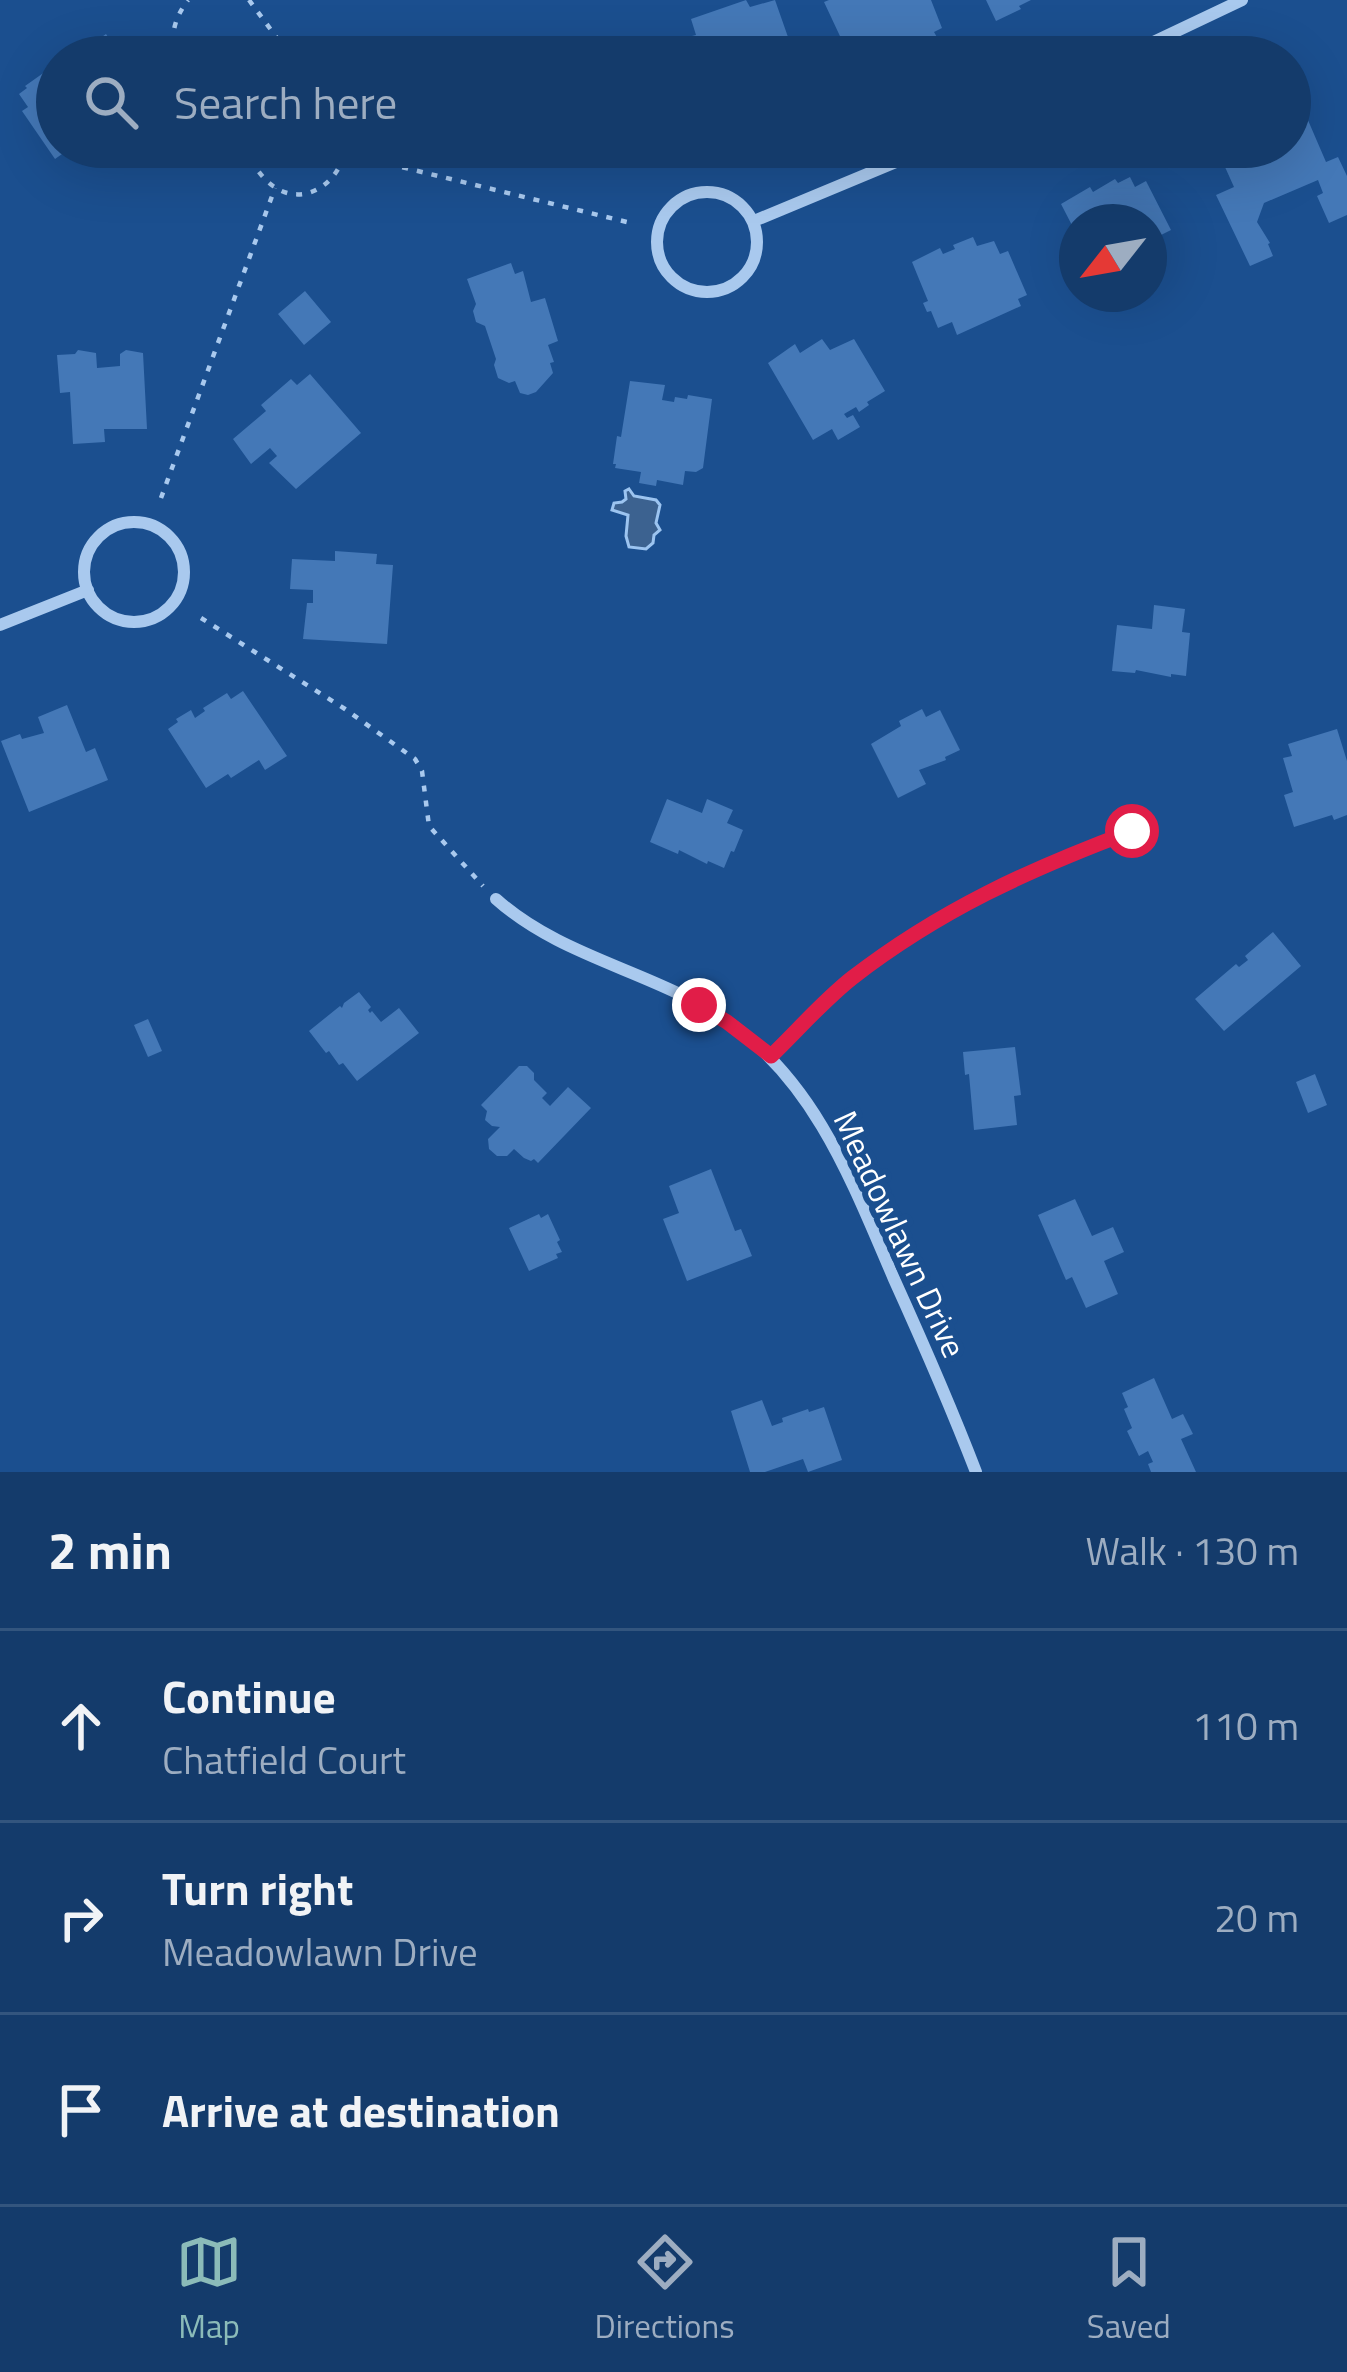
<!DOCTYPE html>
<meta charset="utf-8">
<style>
:root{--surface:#143b6b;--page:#214673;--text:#f1f3f6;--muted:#9dadc1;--line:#33557e;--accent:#8bbbb9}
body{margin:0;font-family:"Titillium Web",sans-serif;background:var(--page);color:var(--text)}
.compass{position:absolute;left:1059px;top:204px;width:108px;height:108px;border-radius:50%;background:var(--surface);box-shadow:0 12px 48px #0002;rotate:239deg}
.stop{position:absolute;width:36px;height:36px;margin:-27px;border:9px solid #e11d48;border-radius:50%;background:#fff}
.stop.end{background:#e11d48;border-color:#fff;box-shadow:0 3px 12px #0008}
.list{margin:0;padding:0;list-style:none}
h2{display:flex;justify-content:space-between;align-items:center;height:156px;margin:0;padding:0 48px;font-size:51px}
h2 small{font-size:39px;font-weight:400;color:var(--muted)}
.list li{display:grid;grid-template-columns:78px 1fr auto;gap:36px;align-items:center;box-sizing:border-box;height:192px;padding:0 48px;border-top:3px solid var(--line)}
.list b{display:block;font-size:45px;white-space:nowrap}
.list p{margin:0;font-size:39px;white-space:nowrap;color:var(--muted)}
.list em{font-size:39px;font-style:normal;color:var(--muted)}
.icon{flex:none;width:66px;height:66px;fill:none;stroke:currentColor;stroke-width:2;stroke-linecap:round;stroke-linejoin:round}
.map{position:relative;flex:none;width:1347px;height:1472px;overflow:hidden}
.search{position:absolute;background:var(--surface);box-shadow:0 12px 48px #0002;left:36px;right:36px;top:36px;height:132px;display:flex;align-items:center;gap:30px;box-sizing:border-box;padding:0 42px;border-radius:66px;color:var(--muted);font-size:45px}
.sheet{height:732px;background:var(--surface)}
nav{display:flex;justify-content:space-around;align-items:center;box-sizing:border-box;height:168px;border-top:3px solid var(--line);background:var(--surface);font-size:33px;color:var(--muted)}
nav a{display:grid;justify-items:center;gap:6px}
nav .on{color:var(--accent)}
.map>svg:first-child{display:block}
</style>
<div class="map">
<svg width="1347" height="1472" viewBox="0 0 1347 1472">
<rect width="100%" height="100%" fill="#1b4f8f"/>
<path fill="#3c6290" stroke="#9cc4f0" stroke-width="3" d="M 629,489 L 634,496 L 656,500 L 660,505 L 656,523 L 660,530 L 654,535 L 653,543 L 646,549 L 629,547 L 626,536 L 628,515 L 612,510 L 614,503 L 622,502 L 626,499 L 625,491 Z"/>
<path fill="#4478b7" d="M 746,0 L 750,7 L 775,0 L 795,57 L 699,57 L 692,36 L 696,35 L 691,19 Z
M 829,0 L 931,0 L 942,28 L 934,32 L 938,39 L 898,57 L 890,57 L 888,53 L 880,57 L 879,54 L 855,57 L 851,47 L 846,49 L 824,2 Z
M 986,0 L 1031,0 L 1019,6 L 1021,9 L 996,21 Z
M 106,34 L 114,46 L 123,39 L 136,57 L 73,57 Z
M 587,41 L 598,56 L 613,45 L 621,57 L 563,57 Z
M 49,69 L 57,77 L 57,147 L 72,147 L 55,159 L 22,111 L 28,107 L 19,94 L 27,88 L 25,86 Z
M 1298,97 L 1326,162 L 1338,157 L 1347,176 L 1347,215 L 1329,223 L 1317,196 L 1323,193 L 1318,180 L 1264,203 L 1257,222 L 1270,243 L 1268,244 L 1273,256 L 1250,266 L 1216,195 L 1234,187 L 1216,147 L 1290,147 L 1290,101 Z
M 1130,177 L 1135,187 L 1146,181 L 1171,230 L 1149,241 L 1149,222 L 1077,222 L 1077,235 L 1061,204 L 1090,187 L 1093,192 L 1115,179 L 1118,183 Z
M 973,237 L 977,246 L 994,241 L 1000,254 L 1008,251 L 1027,295 L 1018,299 L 1021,306 L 957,335 L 952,322 L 938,328 L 931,311 L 927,312 L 923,303 L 928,301 L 912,262 L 940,248 L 943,254 L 955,249 L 953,245 Z
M 511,263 L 515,274 L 523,271 L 531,302 L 545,298 L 558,341 L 548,345 L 554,362 L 550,363 L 553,373 L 536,392 L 528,395 L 520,393 L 515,381 L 509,383 L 498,378 L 494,365 L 496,359 L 485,326 L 476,322 L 473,311 L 476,304 L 467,279 Z
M 305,291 L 331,322 L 304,345 L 278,314 Z
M 822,339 L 830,350 L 854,339 L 885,391 L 867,402 L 869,405 L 859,412 L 856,407 L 844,414 L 847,418 L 853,415 L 860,427 L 838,440 L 832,429 L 813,440 L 768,363 L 795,344 L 800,353 Z
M 78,350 L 96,353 L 97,368 L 120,366 L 120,354 L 126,350 L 143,353 L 147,429 L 104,429 L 105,442 L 73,444 L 70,392 L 60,393 L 57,355 L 75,354 Z
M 310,374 L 361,433 L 296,489 L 269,463 L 277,456 L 270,448 L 251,464 L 233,439 L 266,411 L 261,405 L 291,379 L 297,385 Z
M 630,381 L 665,385 L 662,400 L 674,402 L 675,397 L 687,399 L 688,395 L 712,399 L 703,468 L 696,472 L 685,471 L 683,485 L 657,480 L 656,486 L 639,483 L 641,472 L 615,468 L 616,464 L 613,464 L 617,436 L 621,437 Z
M 335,551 L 377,554 L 376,564 L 393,565 L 387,644 L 303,639 L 307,603 L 313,603 L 313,590 L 290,589 L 292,559 L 335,561 Z
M 1154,605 L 1185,609 L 1182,632 L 1190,633 L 1186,676 L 1171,674 L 1171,677 L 1136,670 L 1135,673 L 1112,671 L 1117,625 L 1152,629 Z
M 243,691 L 287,756 L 265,770 L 259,760 L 231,778 L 228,774 L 206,788 L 168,729 L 178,722 L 176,719 L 191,710 L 195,718 L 205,711 L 203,708 L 227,693 L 231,699 Z
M 67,705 L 86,752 L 95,748 L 108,780 L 29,812 L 1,741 L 20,734 L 22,739 L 44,733 L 38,717 Z
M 922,709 L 926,717 L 940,710 L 960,750 L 945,757 L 946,760 L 919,770 L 926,784 L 898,798 L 871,744 L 901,726 L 899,721 Z
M 1337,729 L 1347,761 L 1347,815 L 1334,820 L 1332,815 L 1294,827 L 1284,795 L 1293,792 L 1283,758 L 1292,756 L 1288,744 Z
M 667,799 L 702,813 L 707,799 L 733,810 L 727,823 L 743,830 L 734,852 L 731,851 L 724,868 L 708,861 L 707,864 L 679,850 L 678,854 L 650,842 Z
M 1273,932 L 1301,966 L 1224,1031 L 1195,999 L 1236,964 L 1239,967 L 1248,960 L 1245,956 Z
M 359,992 L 371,1007 L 368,1010 L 370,1013 L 372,1011 L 381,1022 L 399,1008 L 419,1033 L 357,1081 L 343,1063 L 339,1065 L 329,1051 L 326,1053 L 309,1031 L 340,1006 L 342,1008 L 344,1003 Z
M 148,1019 L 162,1051 L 148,1057 L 134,1025 Z
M 1015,1047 L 1021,1095 L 1014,1096 L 1017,1125 L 974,1130 L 969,1074 L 965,1075 L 963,1052 Z
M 519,1066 L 527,1066 L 534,1073 L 534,1080 L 547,1093 L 542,1098 L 550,1106 L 568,1087 L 591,1108 L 538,1163 L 534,1159 L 531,1161 L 524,1158 L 514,1149 L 507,1156 L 497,1156 L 489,1149 L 488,1139 L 500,1127 L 492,1126 L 485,1120 L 487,1111 L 481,1105 Z
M 1315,1074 L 1327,1105 L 1308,1113 L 1296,1082 Z
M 711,1169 L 735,1231 L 741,1229 L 752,1256 L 687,1281 L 663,1219 L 679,1213 L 669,1186 Z
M 1075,1199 L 1092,1236 L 1113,1227 L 1124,1252 L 1104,1261 L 1118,1294 L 1086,1308 L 1072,1277 L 1066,1280 L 1038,1215 Z
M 539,1214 L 541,1218 L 548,1214 L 560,1240 L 557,1242 L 562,1252 L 556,1254 L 558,1258 L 529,1271 L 509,1228 Z
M 1154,1378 L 1172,1419 L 1183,1414 L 1193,1434 L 1181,1439 L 1196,1472 L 1151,1472 L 1148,1464 L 1153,1462 L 1148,1451 L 1139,1456 L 1127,1431 L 1132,1428 L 1124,1409 L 1128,1407 L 1122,1393 Z
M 762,1400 L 772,1426 L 783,1422 L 782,1418 L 808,1409 L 809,1412 L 824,1407 L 842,1460 L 808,1472 L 803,1459 L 765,1472 L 750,1472 L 731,1411 Z"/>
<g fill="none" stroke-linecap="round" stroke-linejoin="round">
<path stroke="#a9c9ee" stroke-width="4.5" stroke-dasharray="6 9" stroke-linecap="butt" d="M 249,0 L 291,57
M 179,57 C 168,36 175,18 188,0
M 242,147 C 251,160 260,177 273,186 C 305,209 342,181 345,147
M 344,153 L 631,223
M 161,498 L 275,188
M 201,618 L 345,709 L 415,759 L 422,771 L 429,826 L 483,886"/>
<path stroke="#a9c9ee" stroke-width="12" d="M 1122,57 L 1242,0
M657 242a50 50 0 1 1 100 0a50 50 0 1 1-100 0Z
M 754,221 L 932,147
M84 572a50 50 0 1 1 100 0a50 50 0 1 1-100 0Z
M 0,625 L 88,590
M 496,899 C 563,959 655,971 728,1022 C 816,1083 853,1184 894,1279 C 923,1343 951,1407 976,1472
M 771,1056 C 797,1031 823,1001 852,978 C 940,910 1028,870 1132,831"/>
</g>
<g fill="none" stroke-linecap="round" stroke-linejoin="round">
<path stroke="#e11d48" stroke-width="15" d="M 699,1005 L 727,1022 L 771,1056 C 797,1031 823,1001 852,978 C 940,910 1028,870 1132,831"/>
</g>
<g text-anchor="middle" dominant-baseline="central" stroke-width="12" stroke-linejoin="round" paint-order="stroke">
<g font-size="33" fill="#fff" stroke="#1b4f8f">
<text transform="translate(900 1234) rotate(65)">Meadowlawn Drive</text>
</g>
</g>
</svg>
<svg class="compass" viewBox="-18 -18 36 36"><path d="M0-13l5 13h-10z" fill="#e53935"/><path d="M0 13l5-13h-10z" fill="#9dadc1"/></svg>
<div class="stop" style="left:1132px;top:831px"></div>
<div class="stop end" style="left:699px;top:1005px"></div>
<div class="search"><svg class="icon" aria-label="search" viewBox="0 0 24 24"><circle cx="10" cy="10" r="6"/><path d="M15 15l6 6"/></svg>Search here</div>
</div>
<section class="sheet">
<h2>2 min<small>Walk · 130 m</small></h2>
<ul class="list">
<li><svg class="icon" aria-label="ahead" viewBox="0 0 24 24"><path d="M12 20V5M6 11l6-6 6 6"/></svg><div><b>Continue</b><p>Chatfield Court</p></div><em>110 m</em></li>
<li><svg class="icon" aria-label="right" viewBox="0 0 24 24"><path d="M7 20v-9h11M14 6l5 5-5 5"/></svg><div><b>Turn right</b><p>Meadowlawn Drive</p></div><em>20 m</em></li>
<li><svg class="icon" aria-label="arrive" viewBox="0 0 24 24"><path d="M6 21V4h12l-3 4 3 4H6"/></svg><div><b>Arrive at destination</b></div></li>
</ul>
</section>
<nav>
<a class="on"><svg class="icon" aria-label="map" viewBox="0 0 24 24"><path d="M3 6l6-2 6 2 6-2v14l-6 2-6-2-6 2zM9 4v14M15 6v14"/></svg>Map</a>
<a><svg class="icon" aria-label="directions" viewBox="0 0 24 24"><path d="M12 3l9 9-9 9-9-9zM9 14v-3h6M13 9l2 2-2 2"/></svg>Directions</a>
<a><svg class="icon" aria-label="saved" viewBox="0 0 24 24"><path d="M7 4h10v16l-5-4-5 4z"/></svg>Saved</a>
</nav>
